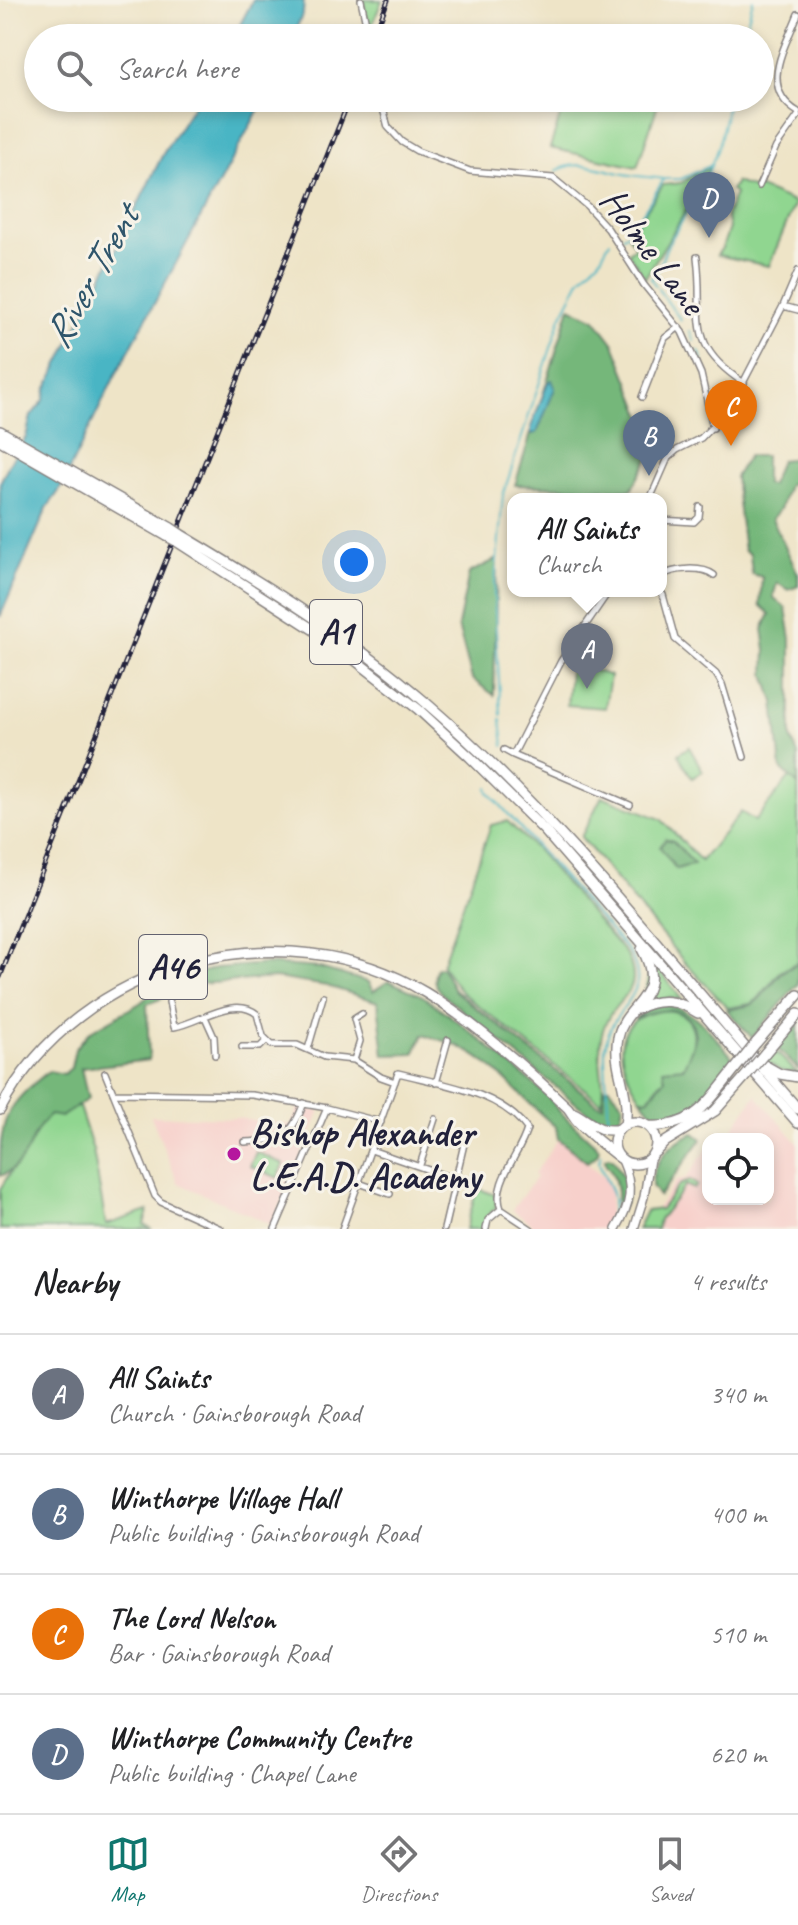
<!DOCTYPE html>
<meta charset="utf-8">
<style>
:root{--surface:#fff;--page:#f6f6f6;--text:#202124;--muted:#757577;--line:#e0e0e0;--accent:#0f766e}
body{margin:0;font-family:Caveat,sans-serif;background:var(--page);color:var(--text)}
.controls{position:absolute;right:24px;bottom:24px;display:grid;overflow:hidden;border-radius:16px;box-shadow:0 4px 12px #0003}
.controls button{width:72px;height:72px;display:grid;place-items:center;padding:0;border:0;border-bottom:2px solid var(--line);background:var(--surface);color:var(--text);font:40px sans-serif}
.you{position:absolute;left:354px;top:562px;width:28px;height:28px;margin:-20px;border:6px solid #fff;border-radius:50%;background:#1a73e8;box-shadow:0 0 0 12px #1a73e833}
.badge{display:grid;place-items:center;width:52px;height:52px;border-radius:50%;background:var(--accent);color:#fff;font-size:26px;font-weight:700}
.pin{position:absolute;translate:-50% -66px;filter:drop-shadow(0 2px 4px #0008)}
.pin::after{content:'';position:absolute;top:42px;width:28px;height:24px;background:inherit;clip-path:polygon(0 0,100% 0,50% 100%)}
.popup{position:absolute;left:507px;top:493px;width:160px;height:104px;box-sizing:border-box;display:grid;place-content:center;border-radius:16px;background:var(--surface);filter:drop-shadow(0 2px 6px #0005);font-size:26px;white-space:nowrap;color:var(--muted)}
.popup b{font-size:30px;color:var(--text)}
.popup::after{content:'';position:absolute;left:50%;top:100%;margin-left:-16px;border:16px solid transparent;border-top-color:var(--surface)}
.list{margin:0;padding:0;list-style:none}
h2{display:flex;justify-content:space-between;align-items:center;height:104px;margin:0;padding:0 32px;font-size:34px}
h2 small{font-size:26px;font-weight:400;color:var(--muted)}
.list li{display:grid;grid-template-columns:52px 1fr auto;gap:24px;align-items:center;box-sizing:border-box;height:120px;padding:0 32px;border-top:2px solid var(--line)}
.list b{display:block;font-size:30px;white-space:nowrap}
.list p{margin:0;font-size:26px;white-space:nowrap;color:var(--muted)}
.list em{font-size:26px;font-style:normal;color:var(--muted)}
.icon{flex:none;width:44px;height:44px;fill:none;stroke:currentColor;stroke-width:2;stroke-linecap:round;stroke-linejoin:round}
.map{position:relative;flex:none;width:798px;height:1229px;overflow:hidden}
.search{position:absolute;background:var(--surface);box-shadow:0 4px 12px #0003;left:24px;right:24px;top:24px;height:88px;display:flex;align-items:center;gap:20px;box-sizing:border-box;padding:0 28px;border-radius:44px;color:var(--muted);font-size:30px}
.sheet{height:584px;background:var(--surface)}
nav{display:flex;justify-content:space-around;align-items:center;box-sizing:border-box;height:112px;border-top:2px solid var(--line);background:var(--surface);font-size:22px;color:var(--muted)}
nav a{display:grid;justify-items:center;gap:4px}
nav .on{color:var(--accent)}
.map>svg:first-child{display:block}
</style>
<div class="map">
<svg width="798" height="1229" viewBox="0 0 798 1229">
<rect width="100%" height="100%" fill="#f7f3e8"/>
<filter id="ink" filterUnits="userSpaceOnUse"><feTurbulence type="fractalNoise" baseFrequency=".0125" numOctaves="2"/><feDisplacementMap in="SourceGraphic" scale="16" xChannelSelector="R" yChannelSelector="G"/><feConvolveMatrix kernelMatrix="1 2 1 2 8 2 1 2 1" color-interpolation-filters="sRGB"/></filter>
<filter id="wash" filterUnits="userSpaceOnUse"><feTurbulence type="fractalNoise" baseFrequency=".006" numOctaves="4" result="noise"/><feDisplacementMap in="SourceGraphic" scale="32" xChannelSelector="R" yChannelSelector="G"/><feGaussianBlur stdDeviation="1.8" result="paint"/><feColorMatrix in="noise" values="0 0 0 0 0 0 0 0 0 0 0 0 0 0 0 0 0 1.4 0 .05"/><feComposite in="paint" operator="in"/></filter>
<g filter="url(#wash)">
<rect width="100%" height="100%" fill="#eee4c7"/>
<path fill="#f7d0cb" d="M 756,1095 L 798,1143 L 798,1229 L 643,1229 L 676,1181 L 686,1178 L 708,1148 L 708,1199 L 768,1199 L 768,1139 L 726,1139 Z
M 299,1106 L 320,1111 L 272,1225 L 178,1183 L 151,1116 L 236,1118 L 291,1125 Z
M 558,1139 L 605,1178 L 611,1194 L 609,1216 L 602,1229 L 538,1229 L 512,1210 L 536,1177 L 534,1174 Z"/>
<path fill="#90d690" stroke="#597c66" stroke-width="2" fill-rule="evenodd" d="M 363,0 L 382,0 L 370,31 Z
M 566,98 L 660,98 L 637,167 L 550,148 Z
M 709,167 L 704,181 L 645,278 L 628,252 L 635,247 L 629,236 L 663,185 L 681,183 Z
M 736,182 L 754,189 L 755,186 L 795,203 L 769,266 L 717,255 L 722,248 L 729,228 L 726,215 L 735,194 L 731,190 Z
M 571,662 L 610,676 L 605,708 L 567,705 Z
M 689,747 L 703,771 L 692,778 L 678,754 Z
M 795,771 L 798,775 L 798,958 L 797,962 L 780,972 L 758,999 L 750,1004 L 728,1008 L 685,963 L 581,837 L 602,796 L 661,819 L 701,861 L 741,812 L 755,821 ZM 666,839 L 673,841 L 693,864 L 677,869 Z
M 507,821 L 536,849 L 627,955 C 646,995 615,995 604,1027 C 596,1048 602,1074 604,1096 L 601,1102 L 462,993 L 442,965 L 491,825 Z
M 651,958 L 682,1000 L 670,998 L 644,1003 Z
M 663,1009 C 698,1013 699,1038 685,1065 C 680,1073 666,1076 659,1084 C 655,1088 652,1094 648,1100 L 641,1098 C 615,1060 608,1020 663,1009 Z
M 774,1050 L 797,1073 L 781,1071 L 766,1061 Z
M 79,1107 L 93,1150 L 106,1225 L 148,1211 L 144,1225 L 152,1229 L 0,1229 L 0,1189 L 47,1113 Z
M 256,1152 L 284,1164 L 278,1178 L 250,1166 Z
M 690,1180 L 697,1185 L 694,1189 L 686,1185 L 659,1220 L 657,1229 L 637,1229 L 646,1211 L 661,1209 L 679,1185 Z
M 477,1188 L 495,1195 L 496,1207 L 486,1218 L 482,1229 L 466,1229 Z"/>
<path fill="#74b77a" stroke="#4b6c5a" stroke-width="2" d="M 570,307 L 595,319 L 614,344 L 655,447 L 631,490 L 515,485 Z
M 748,456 L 765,456 L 765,484 L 771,485 L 780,460 L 798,458 L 798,483 L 788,485 L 780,509 L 772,519 L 798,574 L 798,586 L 789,590 L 777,583 L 773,597 L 786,608 L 791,639 L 791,738 L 798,755 L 798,785 L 781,769 L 774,702 L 765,674 L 766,649 L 763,629 L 770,614 L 760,605 L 762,577 L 752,574 L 750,554 L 744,551 L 735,477 Z
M 497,559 L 494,695 L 472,679 L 458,626 L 469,573 Z
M 666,839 L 673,841 L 694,864 L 676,869 L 660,847 Z
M 798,963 L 798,984 L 752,1038 L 727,1010 L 751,1005 L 759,999 L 781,973 Z
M 266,964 L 320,968 L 368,982 L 373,991 L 389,981 L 423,996 L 460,1023 L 547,1095 L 560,1112 L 599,1148 L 597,1155 L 587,1162 L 558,1139 L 556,1127 C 522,1100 494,1060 453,1044 C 444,1040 433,1038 423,1035 L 414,1054 L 384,1055 L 378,1002 L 327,986 L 275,978 L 200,984 L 147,1004 L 149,1060 L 81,1068 L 88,1099 L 61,1117 L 50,1115 C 31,1129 29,1167 0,1176 C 0,1119 4,1107 49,1071 L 64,1074 L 71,1068 L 75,1049 L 89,1032 L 140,1003 L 165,983 L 216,968 Z
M 437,967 L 442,968 L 455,991 L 598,1104 L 603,1105 L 604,1087 L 609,1087 L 623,1103 L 621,1115 L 615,1120 C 599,1120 591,1115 578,1105 L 441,993 C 433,984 433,978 437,967 Z
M 660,1004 C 695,1005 714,1037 736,1061 C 711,1092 697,1118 653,1113 L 641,1098 L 648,1099 L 665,1079 L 663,1069 L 684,1067 C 686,1058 695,1046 695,1037 C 693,1000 656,1010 634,1019 L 647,1009 Z
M 798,1024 L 798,1069 L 777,1048 Z
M 694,1133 L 702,1139 L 659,1196 L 652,1186 C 651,1162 672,1141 694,1133 Z
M 608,1157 L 613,1159 C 623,1174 636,1199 617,1212 C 618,1199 618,1183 611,1171 C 604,1160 608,1172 605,1159 Z"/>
<path fill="#48b5c4" stroke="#356c80" stroke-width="2" d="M 253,0 L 304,0 L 303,13 L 292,38 L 233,38 Z
M 198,98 L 265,98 L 113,380 L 59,491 L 47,508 L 0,617 L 0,483 L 8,466 L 26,437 L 31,416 L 44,400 L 46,390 L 163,154 Z
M 552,380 L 555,388 L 537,433 L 533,434 L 531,433 L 531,427 L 548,382 Z"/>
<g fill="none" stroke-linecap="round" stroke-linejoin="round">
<path stroke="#48b5c4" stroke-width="2" d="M 739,38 L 746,27 L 753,0
M 556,171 C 579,157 607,172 631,175 C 642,177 653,177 664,179
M 623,236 L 631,231 L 664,179 L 681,179 L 712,165
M 656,286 L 651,279 C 662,269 662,253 670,241 C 700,193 722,155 728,98
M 658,289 L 681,320
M 690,331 L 694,341
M 699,351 L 703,361
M 501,715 L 494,594 L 503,495 L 561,317 L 581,278 L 600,259 L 610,241
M 501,719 L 504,746
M 488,787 L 489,792 L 629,952 C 656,999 609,1004 605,1049 C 604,1072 609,1096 608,1119
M 601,1154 L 599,1162 C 607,1190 625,1197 603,1229"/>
</g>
</g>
<g filter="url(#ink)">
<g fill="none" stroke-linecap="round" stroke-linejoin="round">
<g stroke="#888381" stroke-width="8">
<path id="minor" d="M 361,0 L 369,38
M 798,14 C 785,48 758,88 798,112
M 380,98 L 388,127 L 402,142 L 417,151 L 470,171 L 553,178 L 587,206 L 608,229 L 644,285 L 682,332 L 701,374 L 713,428
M 759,186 L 776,147 L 798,116
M 697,257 C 705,318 683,343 744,383
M 783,306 L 798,310
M 642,397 L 665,338 L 679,327
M 650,499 L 668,458 L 677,450 L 701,438 L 730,408 L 783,306 L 798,271
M 661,520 L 694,522 L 699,517 L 700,507
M 661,576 C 674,568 702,566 714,575
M 660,591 L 663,595 L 675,639 L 716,674 L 722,684 L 744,757
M 504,750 L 513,755 L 561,661 L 609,591
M 513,755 L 630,805
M 169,1002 L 174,1027 C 199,1023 234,995 257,1014 L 263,1036 L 272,1045 L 297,1045 L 324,1057 L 354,1060 L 381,1077 L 395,1082
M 205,1017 L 214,1037 L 215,1055
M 242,1047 L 260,1047 L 266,1041
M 308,1049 L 323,997
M 354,1060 L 360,1041 L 354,1019 L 362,1014
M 105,1073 L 155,1196 L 161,1202 L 221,1229
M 436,1083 L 448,1040
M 113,1093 L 252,1095 L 327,1108 L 381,1122
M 245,1142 C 282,1140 290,1139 304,1103
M 371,1150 L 455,1179
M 420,1165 L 435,1119
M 359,1183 L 390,1194
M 501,1209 L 531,1229
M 275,1229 L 327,1108
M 342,1229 L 398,1073 C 440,1084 500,1091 527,1129 C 521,1154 491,1182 501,1209
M 444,1229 L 464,1144
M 486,1229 L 488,1220 L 501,1209"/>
</g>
<g stroke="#888381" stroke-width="10">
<path id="secondary" d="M 616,1229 C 631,1204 634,1187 622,1160
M 634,1229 L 644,1197 L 650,1159"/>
</g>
<g stroke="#888381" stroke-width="12">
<path id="trunk" d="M 0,431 L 171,528
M 0,440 L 167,536
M 180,534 C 265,585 349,636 425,702 C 562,820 679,972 798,1109
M 176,541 L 328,639 L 418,709 L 470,757 L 545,831 L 798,1123
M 637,1009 C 659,997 678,1000 698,1013
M 756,1043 L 798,995
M 765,1053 L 798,1014
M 764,1065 L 780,1074 L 798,1077
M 0,1110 C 78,961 283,906 426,993 C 472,1021 529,1071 568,1108 C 572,1113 574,1118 579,1123 C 591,1136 606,1147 620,1158
M 574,1113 C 590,1121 599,1134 619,1129
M614 1143a21 21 0 1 1 42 0a21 21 0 1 1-42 0Z
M 625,1125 C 631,1092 612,1067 618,1038 C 624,1003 669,997 642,949
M 648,1126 C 694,1129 709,1101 735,1069
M 655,1152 L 665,1142 L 715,1111 L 744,1078"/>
</g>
<use href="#minor" stroke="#fff" stroke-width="5"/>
<use href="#secondary" stroke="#fff" stroke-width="7"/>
<use href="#trunk" stroke="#fff" stroke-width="9"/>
<g stroke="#22223b" stroke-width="5">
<path id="rail" d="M 373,38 L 388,0
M 0,977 L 350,98"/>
</g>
<use href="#rail" stroke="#f7f3e8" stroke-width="2" stroke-dasharray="6" stroke-linecap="butt"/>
<g stroke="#888381" stroke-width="12" stroke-linecap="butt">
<path id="trunk-bridge" d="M 171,528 L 180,534
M 167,536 L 176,541
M 735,1069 L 756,1043
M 744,1078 L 765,1053"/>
</g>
<use href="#trunk-bridge" stroke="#fff" stroke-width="9"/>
</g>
</g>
<circle fill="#b5179e" stroke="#f7f3e8" stroke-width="3" cx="234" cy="1154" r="8"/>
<g text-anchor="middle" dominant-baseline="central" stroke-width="6" stroke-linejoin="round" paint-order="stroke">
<g fill="#f7f3e8" stroke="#62616f" stroke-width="2">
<rect x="310" y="600" width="52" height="64" rx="6"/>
<rect x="139" y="935" width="68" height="64" rx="6"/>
</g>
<g font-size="36" font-weight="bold" fill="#22223b">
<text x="336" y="632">A1</text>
<text x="173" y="967">A46</text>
</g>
<g font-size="38" fill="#22223b" stroke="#f7f3e8">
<text transform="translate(653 251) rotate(53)">Holme Lane</text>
</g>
<g font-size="38" font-weight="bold" fill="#22223b" stroke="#f7f3e8" text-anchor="start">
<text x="250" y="1132">Bishop Alexander<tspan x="250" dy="44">L.E.A.D. Academy</tspan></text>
</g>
<g font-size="40" font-style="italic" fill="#2f556b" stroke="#f7f3e8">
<text transform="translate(91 277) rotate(-61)">River Trent</text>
</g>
</g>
</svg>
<div class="controls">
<button><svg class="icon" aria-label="locate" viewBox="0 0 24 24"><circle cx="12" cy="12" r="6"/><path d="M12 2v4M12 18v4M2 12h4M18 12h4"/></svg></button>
</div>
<div class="you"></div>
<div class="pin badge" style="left:587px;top:689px;background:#6b7280">A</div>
<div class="popup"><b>All Saints</b>Church</div>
<div class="pin badge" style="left:649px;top:476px;background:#5c6f8a">B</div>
<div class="pin badge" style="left:731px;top:446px;background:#e8710a">C</div>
<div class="pin badge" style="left:709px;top:238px;background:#5c6f8a">D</div>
<div class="search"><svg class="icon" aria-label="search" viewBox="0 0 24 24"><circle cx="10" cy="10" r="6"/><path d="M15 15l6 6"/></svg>Search here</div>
</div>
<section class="sheet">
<h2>Nearby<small>4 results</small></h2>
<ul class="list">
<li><span class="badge" style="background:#6b7280">A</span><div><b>All Saints</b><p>Church · Gainsborough Road</p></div><em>340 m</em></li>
<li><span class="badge" style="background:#5c6f8a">B</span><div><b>Winthorpe Village Hall</b><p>Public building · Gainsborough Road</p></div><em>400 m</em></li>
<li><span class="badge" style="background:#e8710a">C</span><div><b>The Lord Nelson</b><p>Bar · Gainsborough Road</p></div><em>510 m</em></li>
<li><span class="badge" style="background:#5c6f8a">D</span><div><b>Winthorpe Community Centre</b><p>Public building · Chapel Lane</p></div><em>620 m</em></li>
</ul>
</section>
<nav>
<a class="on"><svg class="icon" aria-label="map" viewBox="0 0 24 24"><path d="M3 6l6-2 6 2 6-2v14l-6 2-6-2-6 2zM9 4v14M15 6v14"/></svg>Map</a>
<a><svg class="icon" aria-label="directions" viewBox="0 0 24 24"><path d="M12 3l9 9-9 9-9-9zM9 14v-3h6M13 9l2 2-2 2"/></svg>Directions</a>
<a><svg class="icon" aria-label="saved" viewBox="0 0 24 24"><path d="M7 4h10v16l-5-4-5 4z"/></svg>Saved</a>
</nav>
